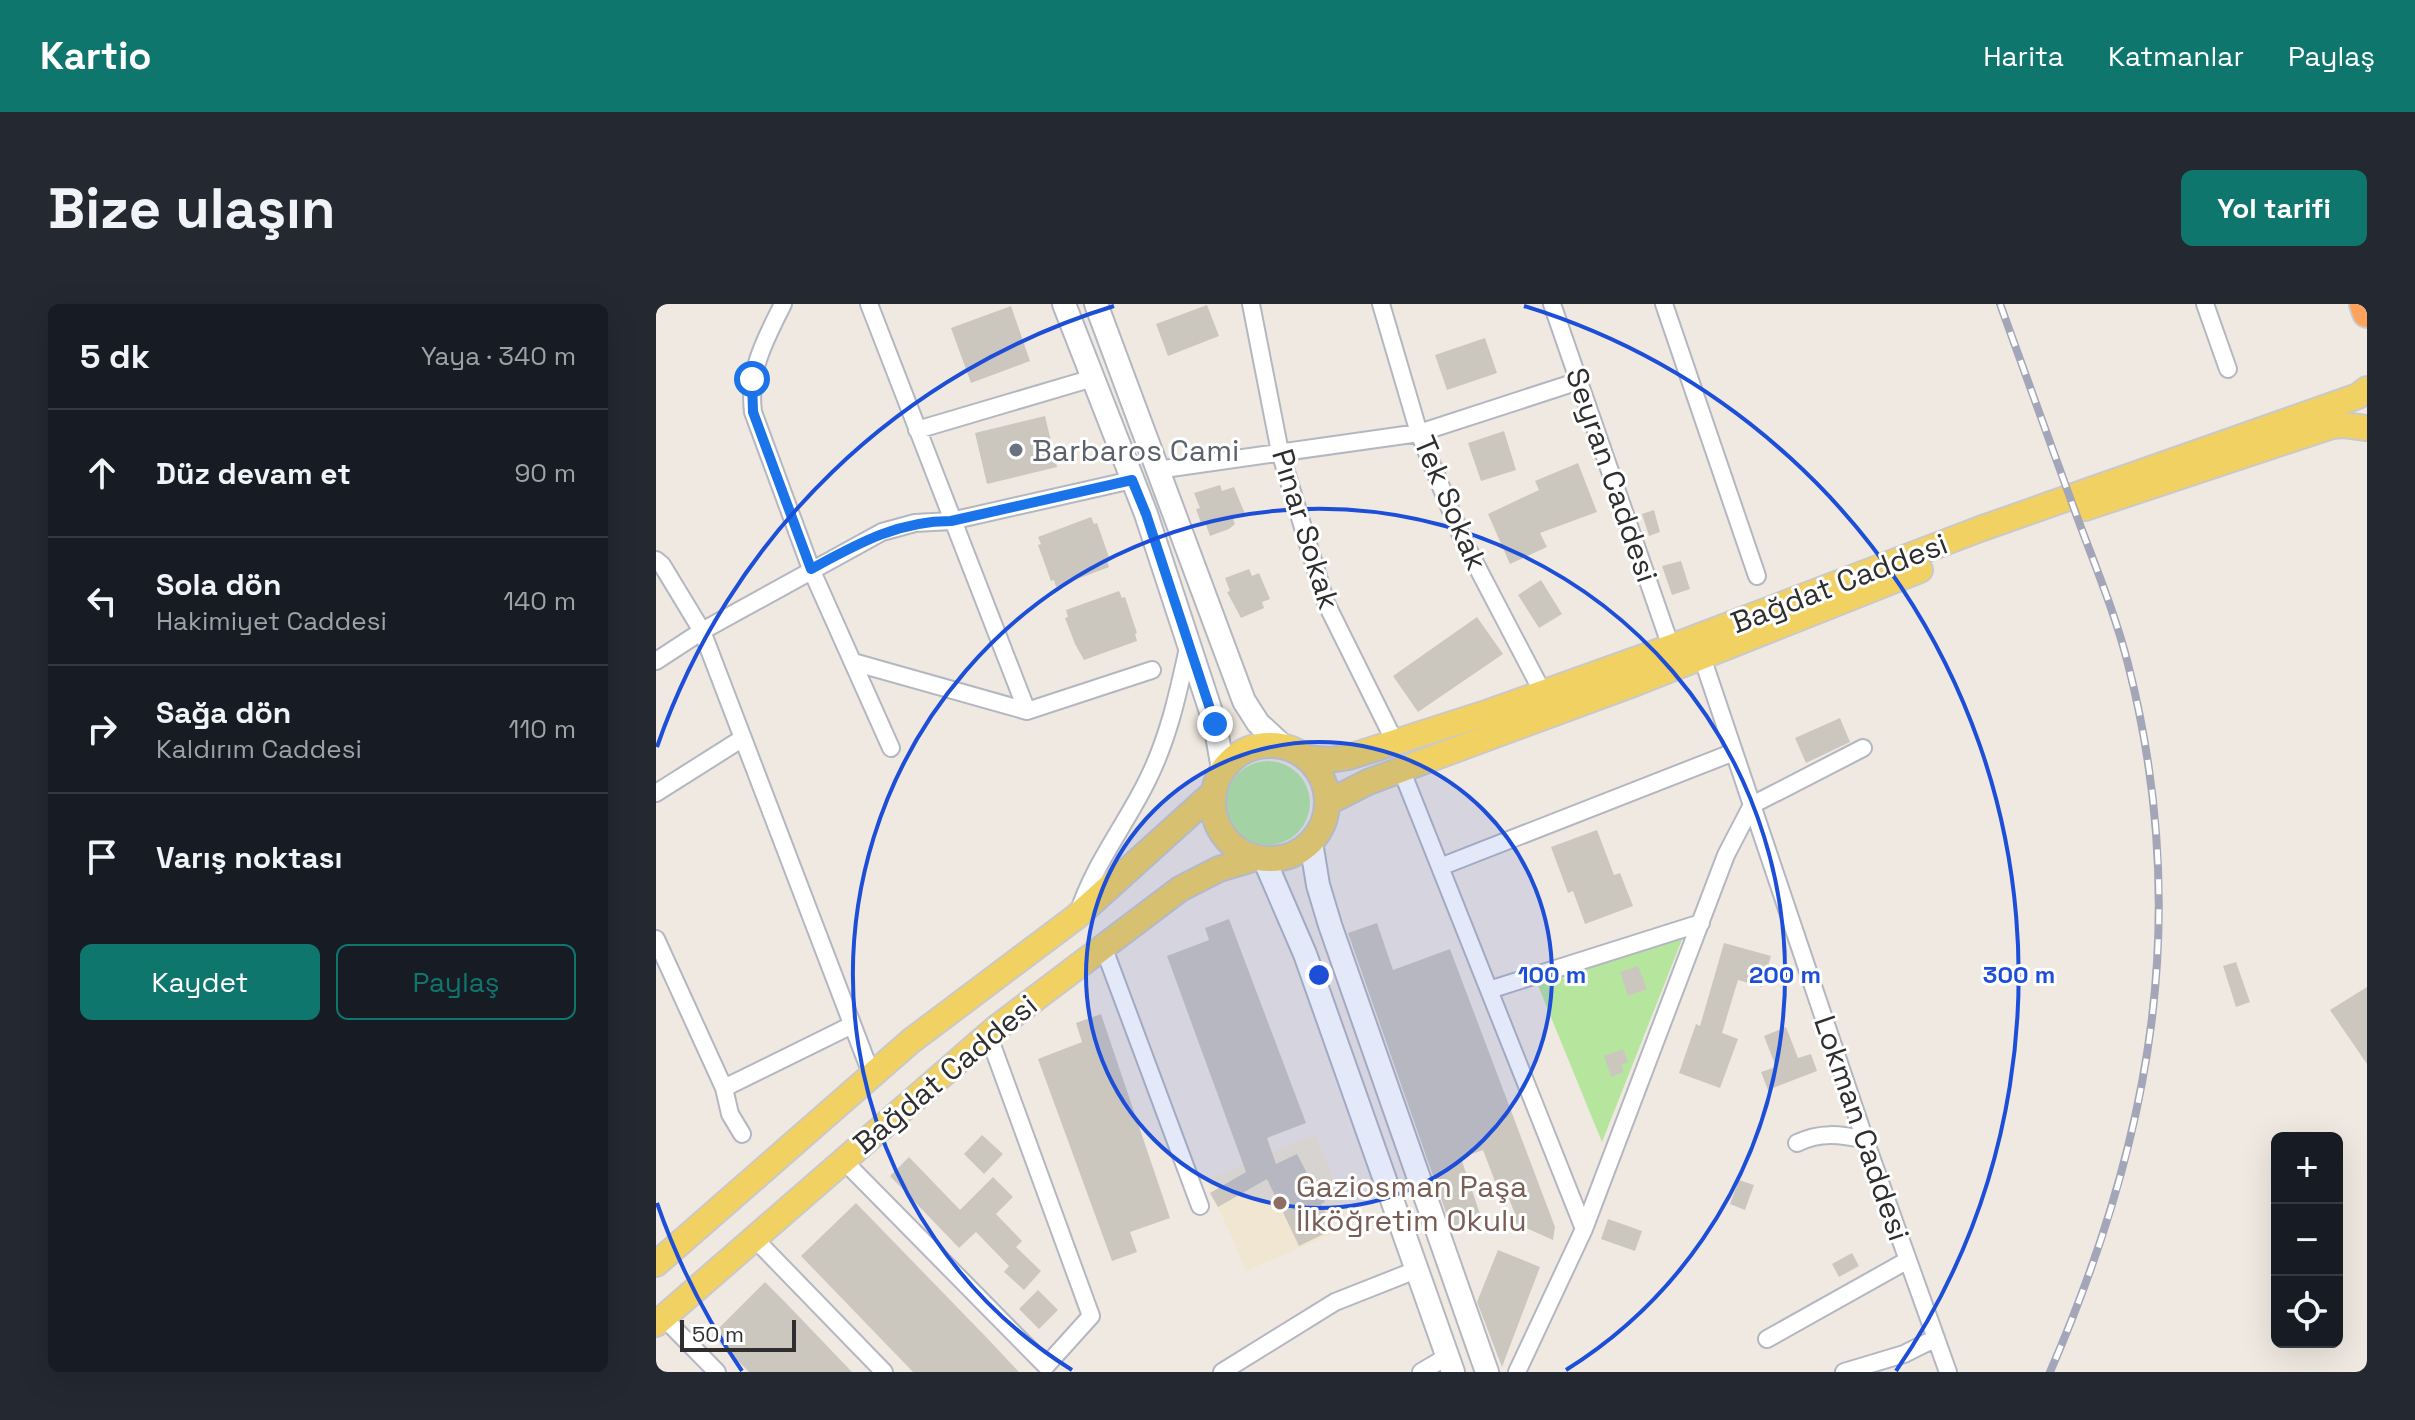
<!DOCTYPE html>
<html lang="tr">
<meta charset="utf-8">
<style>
:root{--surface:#171b24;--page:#242831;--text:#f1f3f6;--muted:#9ea1a6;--line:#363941;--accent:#0f766e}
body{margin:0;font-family:"Space Grotesk",sans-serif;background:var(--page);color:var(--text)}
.controls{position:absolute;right:24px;bottom:24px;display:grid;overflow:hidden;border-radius:12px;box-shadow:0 8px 32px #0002}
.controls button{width:72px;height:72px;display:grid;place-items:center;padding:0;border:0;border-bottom:2px solid var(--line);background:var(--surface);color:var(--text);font:40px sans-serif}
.scale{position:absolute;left:24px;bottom:20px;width:116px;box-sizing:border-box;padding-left:8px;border:4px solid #2e2e2e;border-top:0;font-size:22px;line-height:28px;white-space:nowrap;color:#2e2e2e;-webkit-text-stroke:6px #fff;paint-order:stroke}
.stop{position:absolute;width:24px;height:24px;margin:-18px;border:6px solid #1a73e8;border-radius:50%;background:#fff}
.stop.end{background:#1a73e8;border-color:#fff;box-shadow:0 2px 8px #0008}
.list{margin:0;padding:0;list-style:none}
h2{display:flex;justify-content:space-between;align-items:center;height:104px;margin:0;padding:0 32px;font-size:34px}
h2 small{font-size:26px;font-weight:400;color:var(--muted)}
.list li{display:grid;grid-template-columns:52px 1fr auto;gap:24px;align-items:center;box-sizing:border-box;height:128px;padding:0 32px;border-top:2px solid var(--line)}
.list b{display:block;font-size:30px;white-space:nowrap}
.list p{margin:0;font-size:26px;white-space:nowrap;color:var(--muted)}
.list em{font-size:26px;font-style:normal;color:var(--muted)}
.actions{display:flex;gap:16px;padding:24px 32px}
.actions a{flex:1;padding:18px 0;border:2px solid var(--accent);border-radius:12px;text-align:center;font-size:28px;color:var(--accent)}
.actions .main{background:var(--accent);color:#fff}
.icon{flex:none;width:44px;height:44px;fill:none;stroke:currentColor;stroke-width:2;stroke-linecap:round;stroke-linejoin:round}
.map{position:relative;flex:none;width:1711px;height:1068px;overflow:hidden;border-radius:12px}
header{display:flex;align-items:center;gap:48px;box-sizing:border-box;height:112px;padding:0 40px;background:var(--accent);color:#fff}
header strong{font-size:38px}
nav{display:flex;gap:44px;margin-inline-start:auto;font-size:28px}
.intro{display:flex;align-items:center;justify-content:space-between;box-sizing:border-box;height:192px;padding:0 48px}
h1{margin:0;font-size:56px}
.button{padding:20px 36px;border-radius:12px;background:var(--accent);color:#fff;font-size:28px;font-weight:700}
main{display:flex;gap:48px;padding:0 48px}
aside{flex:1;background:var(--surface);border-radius:12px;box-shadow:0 8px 32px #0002}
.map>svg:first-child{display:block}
</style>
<header>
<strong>Kartio</strong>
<nav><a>Harita</a><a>Katmanlar</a><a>Paylaş</a></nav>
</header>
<div class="intro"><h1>Bize ulaşın</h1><a class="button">Yol tarifi</a></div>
<main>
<aside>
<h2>5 dk<small>Yaya · 340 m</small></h2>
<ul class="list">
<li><svg class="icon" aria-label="ahead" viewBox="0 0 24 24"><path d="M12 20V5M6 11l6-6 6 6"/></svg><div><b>Düz devam et</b></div><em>90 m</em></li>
<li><svg class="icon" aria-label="left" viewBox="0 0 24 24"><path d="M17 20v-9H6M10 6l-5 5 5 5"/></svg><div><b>Sola dön</b><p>Hakimiyet Caddesi</p></div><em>140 m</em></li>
<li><svg class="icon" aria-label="right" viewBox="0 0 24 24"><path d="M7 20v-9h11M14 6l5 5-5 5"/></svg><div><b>Sağa dön</b><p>Kaldırım Caddesi</p></div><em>110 m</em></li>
<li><svg class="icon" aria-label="arrive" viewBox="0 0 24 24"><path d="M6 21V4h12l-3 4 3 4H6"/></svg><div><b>Varış noktası</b></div></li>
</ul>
<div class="actions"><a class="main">Kaydet</a><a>Paylaş</a></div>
</aside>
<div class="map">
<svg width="1711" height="1068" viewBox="0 0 1711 1068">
<rect width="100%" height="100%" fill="#efe9e1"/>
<path fill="#f0e6d1" d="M 659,830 L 697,921 L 590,967 L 551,876 Z"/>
<path fill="#b6e59e" d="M570 499a42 42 0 1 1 84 0a42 42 0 1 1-84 0Z
M 1031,623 L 946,838 L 881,679 Z"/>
<path fill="#cbc7bf" d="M 551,1 L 563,32 L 512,52 L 500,20 Z
M 355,2 L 374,57 L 315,79 L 295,24 Z
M 829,34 L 841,69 L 791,86 L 779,51 Z
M 389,112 L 401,163 L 331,180 L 319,129 Z
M 848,127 L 860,166 L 825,177 L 812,139 Z
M 922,159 L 941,208 L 884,229 L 891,243 L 854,260 L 832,210 L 883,186 L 879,177 Z
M 564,181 L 566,187 L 578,183 L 589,210 L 577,215 L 579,220 L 573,225 L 554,232 L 549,218 L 545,219 L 540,205 L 544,204 L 538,189 Z
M 998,206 L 1004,228 L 993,232 L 986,210 Z
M 435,213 L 438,220 L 441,219 L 454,256 L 451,257 L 453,263 L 400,283 L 398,276 L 395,277 L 382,241 L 385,240 L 382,233 Z
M 1025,257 L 1034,285 L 1016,291 L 1006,262 Z
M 593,265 L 596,272 L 603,269 L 614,295 L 606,298 L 608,304 L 585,314 L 571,288 L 574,287 L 569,274 Z
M 885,276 L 906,310 L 883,324 L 862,291 Z
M 463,287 L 466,294 L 469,293 L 481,329 L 479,330 L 481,337 L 428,356 L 419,340 L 409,314 L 412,313 L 410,306 Z
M 821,313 L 847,350 L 762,408 L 737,372 Z
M 1184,414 L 1194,438 L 1150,459 L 1139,434 Z
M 941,526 L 958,571 L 964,569 L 977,602 L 929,620 L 917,587 L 912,589 L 895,543 Z
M 573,615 L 650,819 L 611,834 L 620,860 L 641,850 L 654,875 L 658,873 L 669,898 L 665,900 L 678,925 L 643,942 L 611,875 L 562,903 L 554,889 L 590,868 L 511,652 L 553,636 L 549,624 Z
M 721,619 L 737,666 L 794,645 L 899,923 L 897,936 L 855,917 L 859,910 L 846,877 L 840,880 L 827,846 L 805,854 L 825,913 L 795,923 L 692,629 Z
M 1068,639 L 1115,652 L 1106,683 L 1082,676 L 1066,729 L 1082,735 L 1064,784 L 1023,769 L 1040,720 L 1044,722 Z
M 1580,658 L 1594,698 L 1580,703 L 1567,662 Z
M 982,662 L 991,685 L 972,692 L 964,668 Z
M 1711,683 L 1711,760 L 1674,706 Z
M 445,710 L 514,914 L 474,928 L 481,948 L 456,957 L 382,755 L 426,738 L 420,719 Z
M 1130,723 L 1142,754 L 1155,750 L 1161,767 L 1112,786 L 1105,768 L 1120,763 L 1108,732 Z
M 967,745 L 972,758 L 965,761 L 968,768 L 955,773 L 948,752 Z
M 326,831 L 347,850 L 328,870 L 308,850 Z
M 253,853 L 304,906 L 337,873 L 357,893 L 340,910 L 366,937 L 360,943 L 385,967 L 368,986 L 348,968 L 353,962 L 320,928 L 303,944 L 234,872 Z
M 1083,876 L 1098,881 L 1089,906 L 1074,900 Z
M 200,899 L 331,1034 L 363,1068 L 257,1068 L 145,952 Z
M 952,915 L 986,927 L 979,947 L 945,935 Z
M 842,946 L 884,963 L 846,1063 L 821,998 Z
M 1196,949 L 1203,962 L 1183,973 L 1176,960 Z
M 109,978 L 129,998 L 196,1068 L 93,1068 L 56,1031 Z
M 382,986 L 402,1006 L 383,1025 L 363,1005 Z"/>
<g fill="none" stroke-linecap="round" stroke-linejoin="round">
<g stroke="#b4b7c1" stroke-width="20">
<path id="street" d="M 127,0 C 109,36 92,66 97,108 L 155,265 L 235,444
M 213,0 L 371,407 L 496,366
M 595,0 L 624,148 L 670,299 L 739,438
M 725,0 L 763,129 L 806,234 L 887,389
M 896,0 L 1015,343
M 1008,0 L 1101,272
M 1549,0 L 1572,65
M 261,126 L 437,74
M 501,166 L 763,129 L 923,77
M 0,256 L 6,261 L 46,327 L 216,772
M 1046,353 L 1209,836 L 1292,1068
M 0,357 L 46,327 L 226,228 L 259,219 L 295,217 L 476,176
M 197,358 L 371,407
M 745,465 L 928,925
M 0,489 L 87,434
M 784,563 L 1078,448
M 422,610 C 437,562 468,523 490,479 C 512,436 522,390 532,344
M 0,635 L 68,784 L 196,721
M 447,642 L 544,902
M 833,686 L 1045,619
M 68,784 L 74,810 L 86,830
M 1141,839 C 1164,828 1184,830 1209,836
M 187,856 L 390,1062 L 435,1012 L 332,730
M 97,933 L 228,1068
M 7,1013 L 61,1068
M 1111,1035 L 1252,956
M 566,1068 L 679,998 L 760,966
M 765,1068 L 792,1052
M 861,1068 L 928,925 L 1070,551 L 1096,501 L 1207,444
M 1188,1068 L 1248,1050 L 1280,1034"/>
</g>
<g stroke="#b4b7c1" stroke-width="26">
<path id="secondary" d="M 408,0 L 490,210 L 559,420 L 567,465
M 440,0 L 588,397 L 602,419 L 627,442
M 655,538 L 662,581 L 674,621 L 831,1068
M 608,555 L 649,650 L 797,1068"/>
</g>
<g stroke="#c9c9c9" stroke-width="28">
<path id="primary" d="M 1429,204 L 1676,122 L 1688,121 L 1711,124
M557 498a57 57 0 1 1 114 0a57 57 0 1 1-114 0Z
M 650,454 L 673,456 L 693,453 L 833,408 L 1015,343 L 1324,225 L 1702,92 L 1711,85
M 671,499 L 712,478 L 980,379 L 1264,266
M 0,960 L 255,737 L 420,613 L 557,489
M 0,1020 L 339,725 L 524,585 L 563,565 L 600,554"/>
</g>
<g stroke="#c9c9c9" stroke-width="32">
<path id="highway" d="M 1708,0 L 1711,9"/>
</g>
<use href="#street" stroke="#fff" stroke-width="16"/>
<use href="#secondary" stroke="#fff" stroke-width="22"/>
<use href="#primary" stroke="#f2d163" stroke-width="24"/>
<use href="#highway" stroke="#ffa35c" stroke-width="28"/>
<g stroke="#a3a6b8" stroke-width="8">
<path id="rail" d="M 1344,0 C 1368,66 1392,133 1416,199 C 1435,252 1458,305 1472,360 C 1536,611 1496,833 1394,1068"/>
</g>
<use href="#rail" stroke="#fff" stroke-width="5" stroke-dasharray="15" stroke-linecap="butt"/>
</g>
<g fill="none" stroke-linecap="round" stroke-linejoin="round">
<path stroke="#1a73e8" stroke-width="10" d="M 96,75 L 97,108 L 155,265 C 201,240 241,217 295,217 L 476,176 L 490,210 L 559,420"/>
</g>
<circle cx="663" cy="671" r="233" fill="#1d4ed8" fill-opacity=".12"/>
<g fill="none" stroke="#1d4ed8" stroke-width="4">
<circle cx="663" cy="671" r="233"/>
<path d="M416 1066A466 466 0 1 1 910 1066"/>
<path d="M86 1067A700 700 0 0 1 1 899M1 443A700 700 0 0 1 458 2M868 2A700 700 0 0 1 1240 1067"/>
</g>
<circle fill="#6b7280" stroke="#fff" stroke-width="3" cx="360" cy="146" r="8"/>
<circle fill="#8d6e63" stroke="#fff" stroke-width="3" cx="624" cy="899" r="8"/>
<g text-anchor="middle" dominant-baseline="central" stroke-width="6" stroke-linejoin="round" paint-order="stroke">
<g font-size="30" fill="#5b616d" stroke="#fff" text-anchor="start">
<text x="376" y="146">Barbaros Cami</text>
</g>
<g font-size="30" fill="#2e2e2e" stroke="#fff">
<text transform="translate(956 171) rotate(71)">Seyran Caddesi</text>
<text transform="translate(795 199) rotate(67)">Tek Sokak</text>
<text transform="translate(650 225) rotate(73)">Pınar Sokak</text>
<text transform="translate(1183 279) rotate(-21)">Bağdat Caddesi</text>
<text transform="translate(289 770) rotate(-40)">Bağdat Caddesi</text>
<text transform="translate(1206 824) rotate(71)">Lokman Caddesi</text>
</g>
<g font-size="30" fill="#785e54" stroke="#fff" text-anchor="start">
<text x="640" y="882">Gaziosman Paşa<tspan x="640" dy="34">İlköğretim Okulu</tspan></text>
</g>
</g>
<circle cx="663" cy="671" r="12" fill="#1d4ed8" stroke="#fff" stroke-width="4"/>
<g font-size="24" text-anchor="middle" font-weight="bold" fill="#1d4ed8" stroke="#fff" stroke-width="6" stroke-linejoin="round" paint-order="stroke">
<text x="896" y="679">100 m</text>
<text x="1129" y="679">200 m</text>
<text x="1363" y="679">300 m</text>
</g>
</svg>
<div class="controls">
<button>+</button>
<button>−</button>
<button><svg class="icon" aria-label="locate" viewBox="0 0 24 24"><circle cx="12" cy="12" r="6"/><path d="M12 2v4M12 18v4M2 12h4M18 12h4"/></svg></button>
</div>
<div class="scale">50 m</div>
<div class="stop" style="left:96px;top:75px"></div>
<div class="stop end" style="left:559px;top:420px"></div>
</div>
</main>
